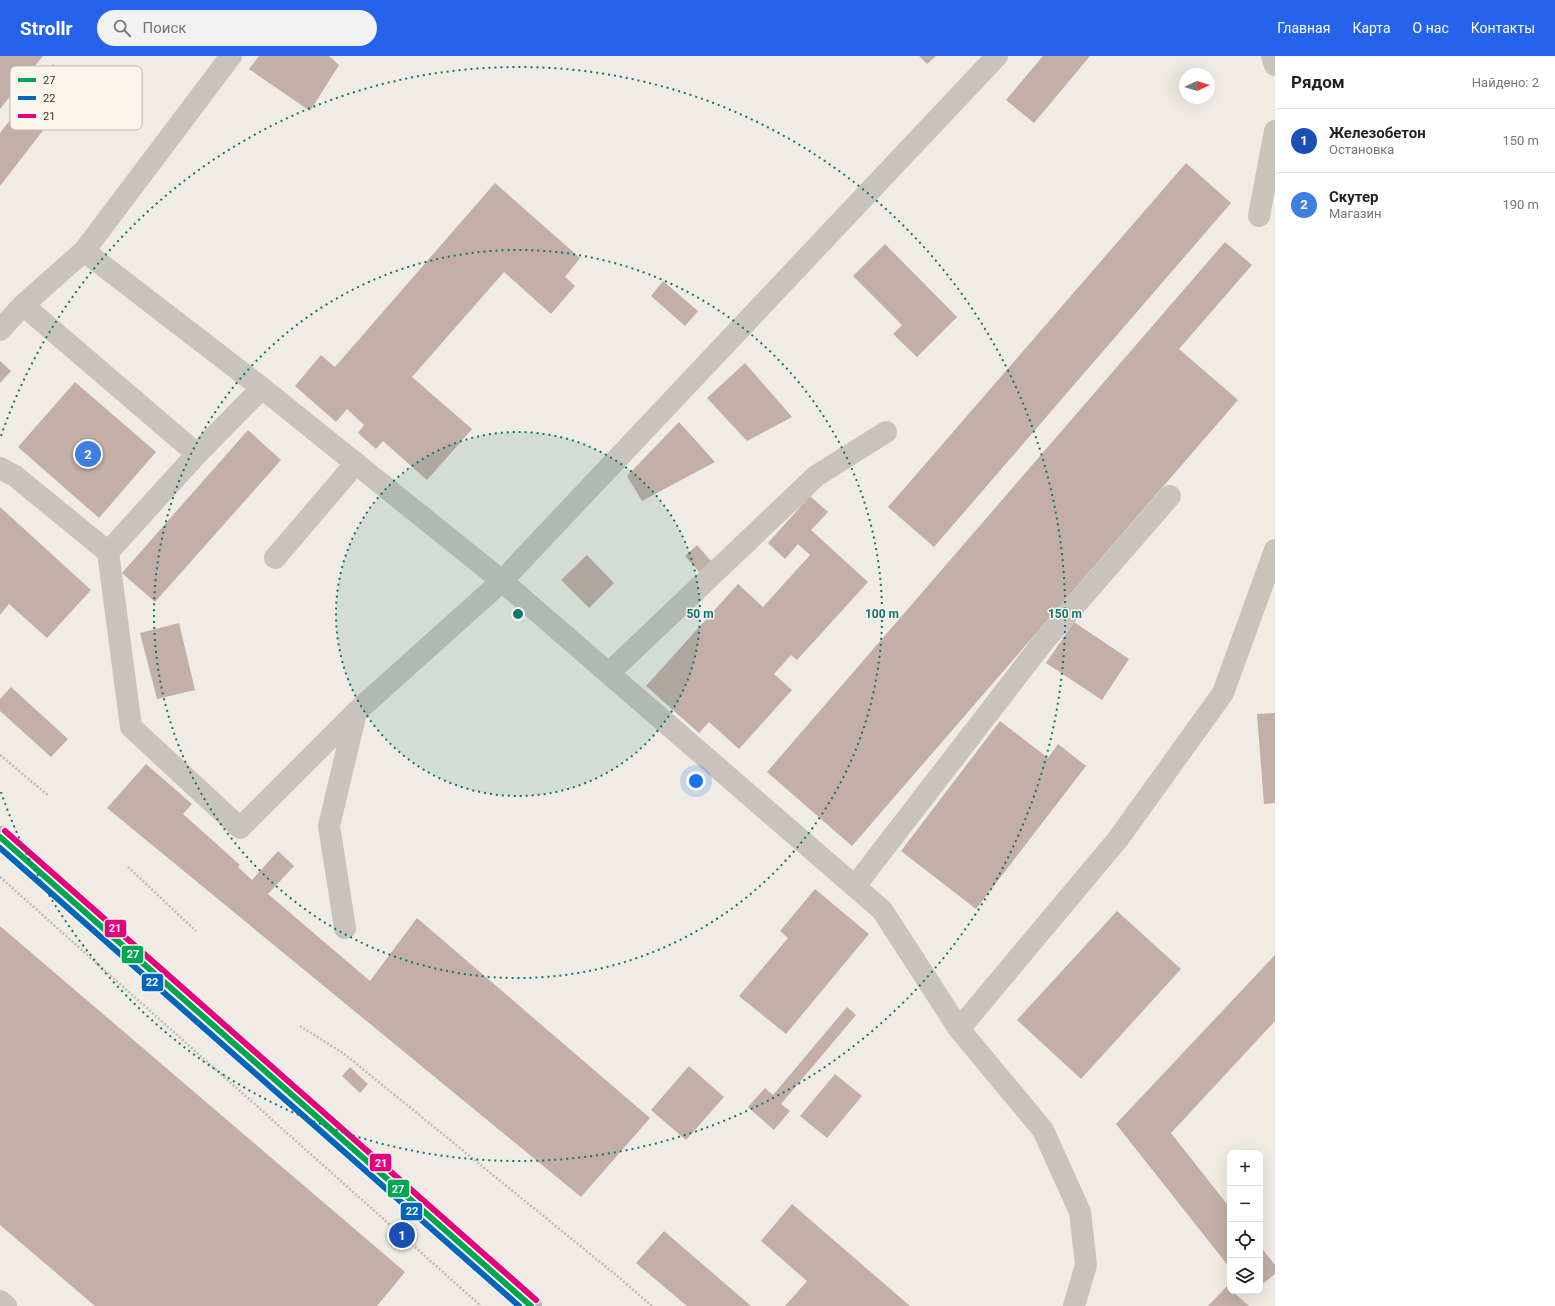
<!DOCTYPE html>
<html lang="ru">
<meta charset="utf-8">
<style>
:root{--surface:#fff;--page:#f2f2f2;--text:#222;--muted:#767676;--line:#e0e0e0;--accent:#2563eb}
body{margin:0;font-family:Roboto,sans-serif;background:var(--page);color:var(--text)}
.controls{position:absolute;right:12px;bottom:12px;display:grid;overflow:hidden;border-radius:8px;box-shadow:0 4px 16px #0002}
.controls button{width:36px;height:36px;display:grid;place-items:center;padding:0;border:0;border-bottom:1px solid var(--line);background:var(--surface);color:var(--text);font:20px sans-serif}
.compass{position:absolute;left:1179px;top:12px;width:36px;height:36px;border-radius:50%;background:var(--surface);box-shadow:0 4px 16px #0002;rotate:86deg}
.you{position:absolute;left:696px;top:725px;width:14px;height:14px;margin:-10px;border:3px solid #fff;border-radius:50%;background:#1a73e8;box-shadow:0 0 0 6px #1a73e833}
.badge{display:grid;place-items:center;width:26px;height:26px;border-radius:50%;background:var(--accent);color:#fff;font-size:13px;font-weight:700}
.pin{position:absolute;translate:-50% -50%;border:2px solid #fff;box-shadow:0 1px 4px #0006}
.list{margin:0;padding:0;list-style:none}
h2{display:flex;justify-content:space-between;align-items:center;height:52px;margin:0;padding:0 16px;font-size:17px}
h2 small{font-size:13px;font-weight:400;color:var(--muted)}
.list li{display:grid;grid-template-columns:26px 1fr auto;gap:12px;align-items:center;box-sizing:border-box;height:64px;padding:0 16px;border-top:1px solid var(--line)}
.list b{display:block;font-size:15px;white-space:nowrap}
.list p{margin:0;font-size:13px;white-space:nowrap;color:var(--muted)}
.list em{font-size:13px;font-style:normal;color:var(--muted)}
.icon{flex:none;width:22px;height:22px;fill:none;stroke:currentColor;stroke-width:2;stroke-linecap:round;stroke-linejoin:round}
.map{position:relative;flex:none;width:1275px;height:1250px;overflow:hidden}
header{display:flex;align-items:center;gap:24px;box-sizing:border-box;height:56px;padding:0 20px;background:var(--accent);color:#fff}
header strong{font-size:19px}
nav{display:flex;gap:22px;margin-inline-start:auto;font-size:14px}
.search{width:280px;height:36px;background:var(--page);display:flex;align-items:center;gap:10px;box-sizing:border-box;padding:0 14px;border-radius:22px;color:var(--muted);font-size:15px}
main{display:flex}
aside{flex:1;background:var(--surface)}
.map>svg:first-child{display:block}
</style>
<header>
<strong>Strollr</strong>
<div class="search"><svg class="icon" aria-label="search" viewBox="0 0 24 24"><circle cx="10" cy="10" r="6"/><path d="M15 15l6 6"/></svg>Поиск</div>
<nav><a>Главная</a><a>Карта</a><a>О нас</a><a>Контакты</a></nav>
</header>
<main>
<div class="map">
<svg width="1275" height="1250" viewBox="0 0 1275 1250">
<rect width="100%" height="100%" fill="#f0ebe5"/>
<path fill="#c3afa7" d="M 0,0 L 43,0 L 0,53 Z
M 259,0 L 329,0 L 339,9 L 310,55 L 249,13 Z
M 919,0 L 936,0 L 927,8 Z
M 1043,0 L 1090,0 L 1034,67 L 1006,44 Z
M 53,8 L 79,28 L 0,130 L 0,77 Z
M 1186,107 L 1231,147 L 934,491 L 888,451 Z
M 495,127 L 580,202 L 565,221 L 575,230 L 551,258 L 504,216 L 412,321 L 472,373 L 427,424 L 383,385 L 376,393 L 358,377 L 364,369 L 347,353 L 336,366 L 295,330 L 321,299 L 335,311 Z
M 1225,186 L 1252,209 L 1179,293 L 1238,344 L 852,790 L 767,716 Z
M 885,188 L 957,261 L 917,301 L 893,278 L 902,269 L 853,220 Z
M 663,225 L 698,255 L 685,270 L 651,240 Z
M 0,305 L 11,315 L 0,327 Z
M 745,307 L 792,361 L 747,385 L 707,342 Z
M 75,326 L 156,396 L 99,462 L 18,391 Z
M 679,366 L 715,406 L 642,445 L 627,420 Z
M 248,374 L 281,404 L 155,546 L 122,517 Z
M 810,440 L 828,456 L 811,474 L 868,526 L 797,604 L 791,599 L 774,618 L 792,634 L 739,693 L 709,666 L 699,677 L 646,630 L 738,528 L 763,551 L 810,499 L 798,488 L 785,503 L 768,487 Z
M 0,451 L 91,534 L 47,582 L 9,548 L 0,559 Z
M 697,489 L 712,506 L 700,517 L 685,500 Z
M 587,499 L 614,527 L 589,552 L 561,524 Z
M 1074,566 L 1129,603 L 1102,644 L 1046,607 Z
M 179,567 L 195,634 L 157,643 L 140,577 Z
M 11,631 L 68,683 L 51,701 L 0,655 L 0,643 Z
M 1275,657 L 1275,747 L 1264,748 L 1257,658 Z
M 1000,665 L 1048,702 L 1058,688 L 1086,710 L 976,853 L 901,795 Z
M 146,708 L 192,748 L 183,758 L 240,809 L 238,811 L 252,824 L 278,795 L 294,810 L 268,838 L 370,925 L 417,862 L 650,1062 L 581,1141 L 107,752 Z
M 815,833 L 869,878 L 786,978 L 739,940 L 788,882 L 780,875 Z
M 1117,855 L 1181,913 L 1081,1023 L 1017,964 Z
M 0,870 L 405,1216 L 377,1250 L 95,1250 L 0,1169 Z
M 1275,899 L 1275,965 L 1171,1077 L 1230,1152 L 1230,1212 L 1116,1068 Z
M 847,951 L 856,959 L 781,1048 L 790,1055 L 774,1074 L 748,1051 L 765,1032 L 773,1039 Z
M 689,1010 L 724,1041 L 686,1084 L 651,1054 Z
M 350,1011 L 368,1028 L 360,1037 L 342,1020 Z
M 835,1018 L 862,1040 L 827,1082 L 800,1060 Z
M 792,1148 L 910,1250 L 785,1250 L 807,1225 L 761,1185 Z
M 664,1175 L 751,1250 L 687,1250 L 636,1207 Z
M 1260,1190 L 1275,1209 L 1275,1218 L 1260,1230 Z
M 1227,1230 L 1230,1233 L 1230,1235 L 1232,1235 L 1249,1250 L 1208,1250 Z"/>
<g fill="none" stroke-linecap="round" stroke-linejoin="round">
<path stroke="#c2bbb6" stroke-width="2.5" stroke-dasharray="2 2" stroke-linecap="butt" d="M 0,699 L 49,740
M 128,811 L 196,875
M 0,821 L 481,1250
M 300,970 L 343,997 L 616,1219 L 652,1250"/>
<path stroke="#c9c3be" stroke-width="22" d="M 1272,0 L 1275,9
M 1259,160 L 1275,75
M 84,195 L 231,0
M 0,274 L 23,249 L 84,195 L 262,332 L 197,398 L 23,249
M 262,332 L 502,525 L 882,854 L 959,973 L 1043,1074 L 1080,1156 L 1086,1209 L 1074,1250
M 197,398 L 108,496 L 131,671 L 240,772 L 356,656
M 0,412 L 15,420 L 108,496
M 275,502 L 356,407
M 609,617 L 816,420 L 886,376
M 855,830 L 1044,585 L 1170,440
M 345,872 L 329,770 L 356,656 L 502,525 L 997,0
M 959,973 L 1118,783 L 1223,637 L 1275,494
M 0,1245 L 6,1250"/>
<path stroke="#b8b1ad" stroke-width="22" d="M 0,781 L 531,1250"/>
<g stroke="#fbf5ee" stroke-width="9">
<path id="bus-1" d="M 0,781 L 531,1250"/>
</g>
<g stroke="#fbf5ee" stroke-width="9">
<path id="bus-2" d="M 0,792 L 519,1250"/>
</g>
<g stroke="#fbf5ee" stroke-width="9">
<path id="bus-3" d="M 5,775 L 536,1244"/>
</g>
<use href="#bus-1" stroke="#00a651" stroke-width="6"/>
<use href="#bus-2" stroke="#0065bd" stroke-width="6"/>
<use href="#bus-3" stroke="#e5007d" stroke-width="6"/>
</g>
<circle cx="518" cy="558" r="182" fill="#0f766e" fill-opacity=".12"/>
<g fill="none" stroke="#0f766e" stroke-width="2" stroke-dasharray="2 4">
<circle cx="518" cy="558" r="182"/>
<circle cx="518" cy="558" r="364"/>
<path d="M1 380A547 547 0 1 1 1 736"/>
</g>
<rect x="10" y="10" width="132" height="64" rx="6" fill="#fbf5ee" stroke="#c1bab4" stroke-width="1"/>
<rect x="18" y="22" width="18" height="4" fill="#00a651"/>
<rect x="18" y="40" width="18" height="4" fill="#0065bd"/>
<rect x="18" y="58" width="18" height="4" fill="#e5007d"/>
<g font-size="11" fill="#3b302b">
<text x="43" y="28">27</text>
<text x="43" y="46">22</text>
<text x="43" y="64">21</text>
</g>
<circle cx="518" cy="558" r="6" fill="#0f766e" stroke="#fbf5ee" stroke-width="2"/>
<g font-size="12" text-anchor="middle" font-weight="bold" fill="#0f766e" stroke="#fbf5ee" stroke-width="3" stroke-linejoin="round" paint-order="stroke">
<text x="700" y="562">50 m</text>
<text x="882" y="562">100 m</text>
<text x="1065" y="562">150 m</text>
</g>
<g stroke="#fbf5ee" stroke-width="1.5">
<rect x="104" y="863" width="23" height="19" rx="4" fill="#e5007d"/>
<rect x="121" y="889" width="23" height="19" rx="4" fill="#00a651"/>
<rect x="141" y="917" width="23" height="19" rx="4" fill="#0065bd"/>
<rect x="369" y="1097" width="23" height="19" rx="4" fill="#e5007d"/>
<rect x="387" y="1123" width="23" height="19" rx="4" fill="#00a651"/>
<rect x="400" y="1146" width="23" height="19" rx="4" fill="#0065bd"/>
</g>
<g font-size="11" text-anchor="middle" font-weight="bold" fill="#fff">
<text x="115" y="876">21</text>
<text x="133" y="902">27</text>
<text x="152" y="930">22</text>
<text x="381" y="1111">21</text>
<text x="398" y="1137">27</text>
<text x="412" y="1159">22</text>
</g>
</svg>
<div class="controls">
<button>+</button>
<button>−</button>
<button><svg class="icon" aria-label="locate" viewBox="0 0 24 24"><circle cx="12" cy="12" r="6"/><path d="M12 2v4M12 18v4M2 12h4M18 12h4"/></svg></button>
<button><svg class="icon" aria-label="layers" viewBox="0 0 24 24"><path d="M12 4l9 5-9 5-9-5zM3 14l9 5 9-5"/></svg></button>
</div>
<svg class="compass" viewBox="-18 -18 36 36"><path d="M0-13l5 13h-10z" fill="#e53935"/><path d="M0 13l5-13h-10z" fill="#767676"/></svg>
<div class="you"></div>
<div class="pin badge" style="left:402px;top:1179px;background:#1a4fb4">1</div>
<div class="pin badge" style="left:88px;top:398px;background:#3f7fe0">2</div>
</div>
<aside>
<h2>Рядом<small>Найдено: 2</small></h2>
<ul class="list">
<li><span class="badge" style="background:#1a4fb4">1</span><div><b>Железобетон</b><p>Остановка</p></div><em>150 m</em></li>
<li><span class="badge" style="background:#3f7fe0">2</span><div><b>Скутер</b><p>Магазин</p></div><em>190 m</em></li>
</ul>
</aside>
</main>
